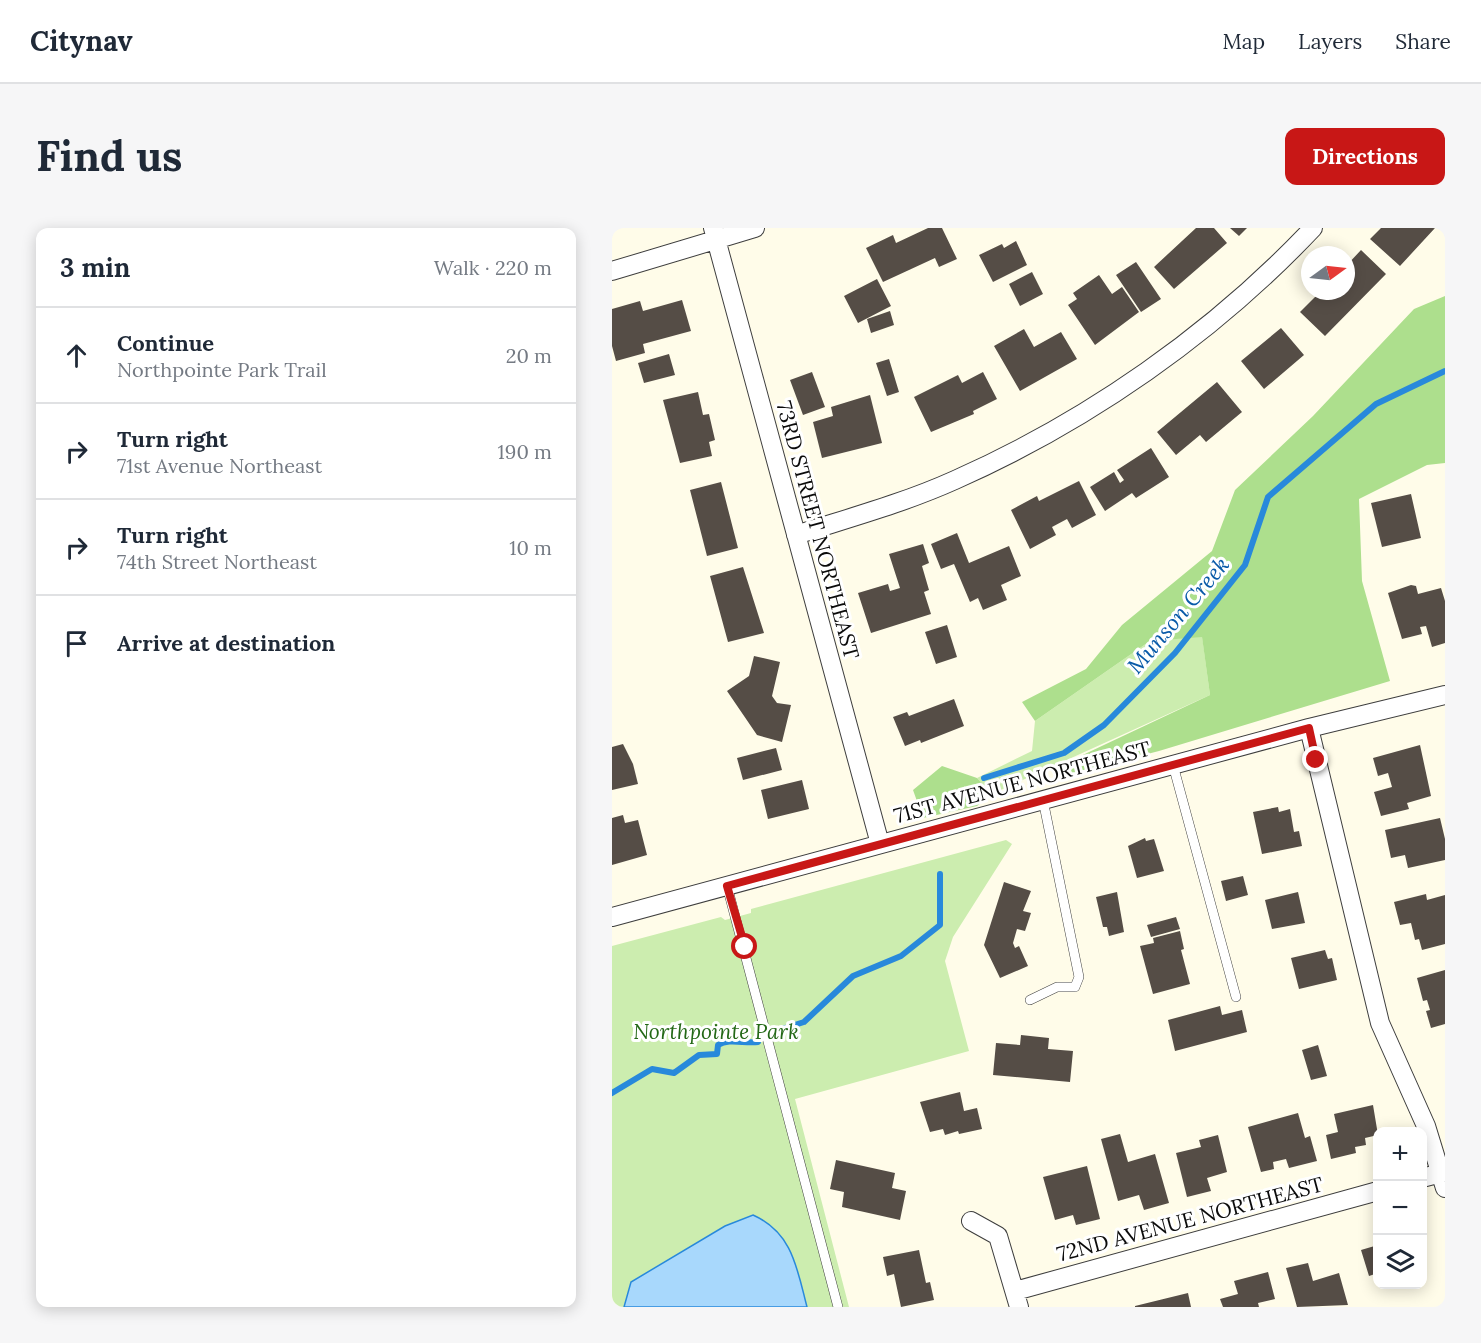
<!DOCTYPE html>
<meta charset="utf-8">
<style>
:root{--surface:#fff;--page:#f6f6f7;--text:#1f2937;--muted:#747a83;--line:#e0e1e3;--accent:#c81716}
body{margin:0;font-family:Lora,serif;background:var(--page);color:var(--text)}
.controls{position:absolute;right:18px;bottom:18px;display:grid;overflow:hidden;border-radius:12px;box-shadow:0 3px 15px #0003}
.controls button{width:54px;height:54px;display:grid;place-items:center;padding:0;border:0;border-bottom:2px solid var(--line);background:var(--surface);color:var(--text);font:30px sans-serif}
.compass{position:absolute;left:689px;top:18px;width:54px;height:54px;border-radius:50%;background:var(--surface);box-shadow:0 3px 15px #0003;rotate:75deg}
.stop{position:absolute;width:18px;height:18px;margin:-14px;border:4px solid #c81716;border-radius:50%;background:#fff}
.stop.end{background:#c81716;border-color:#fff;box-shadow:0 2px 6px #0008}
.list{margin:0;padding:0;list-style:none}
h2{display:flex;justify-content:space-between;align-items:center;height:78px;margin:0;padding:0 24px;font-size:26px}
h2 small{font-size:20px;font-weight:400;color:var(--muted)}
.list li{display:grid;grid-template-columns:39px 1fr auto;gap:18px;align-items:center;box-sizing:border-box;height:96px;padding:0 24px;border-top:2px solid var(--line)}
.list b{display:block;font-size:22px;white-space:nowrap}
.list p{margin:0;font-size:20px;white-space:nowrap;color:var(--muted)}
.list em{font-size:20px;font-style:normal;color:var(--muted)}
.icon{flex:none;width:33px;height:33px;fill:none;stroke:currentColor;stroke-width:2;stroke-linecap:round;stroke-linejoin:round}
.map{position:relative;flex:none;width:833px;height:1079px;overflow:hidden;border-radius:12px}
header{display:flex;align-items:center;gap:36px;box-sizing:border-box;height:84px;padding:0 30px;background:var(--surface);border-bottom:2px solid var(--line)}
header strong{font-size:28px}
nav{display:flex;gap:33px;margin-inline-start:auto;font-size:21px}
.intro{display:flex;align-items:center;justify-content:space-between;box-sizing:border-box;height:144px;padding:0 36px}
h1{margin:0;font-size:42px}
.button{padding:15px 27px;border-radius:12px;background:var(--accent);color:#fff;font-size:21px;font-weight:700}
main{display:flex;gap:36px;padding:0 36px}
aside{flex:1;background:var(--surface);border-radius:12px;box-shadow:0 3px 15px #0003}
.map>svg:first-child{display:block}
</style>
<header>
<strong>Citynav</strong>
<nav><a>Map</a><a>Layers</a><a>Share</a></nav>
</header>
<div class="intro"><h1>Find us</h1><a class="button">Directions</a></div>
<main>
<aside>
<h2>3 min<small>Walk · 220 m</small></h2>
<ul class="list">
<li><svg class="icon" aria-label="ahead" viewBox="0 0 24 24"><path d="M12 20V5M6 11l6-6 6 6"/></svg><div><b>Continue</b><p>Northpointe Park Trail</p></div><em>20 m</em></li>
<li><svg class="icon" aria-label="right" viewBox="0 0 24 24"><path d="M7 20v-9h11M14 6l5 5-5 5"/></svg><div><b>Turn right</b><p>71st Avenue Northeast</p></div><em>190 m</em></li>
<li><svg class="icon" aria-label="right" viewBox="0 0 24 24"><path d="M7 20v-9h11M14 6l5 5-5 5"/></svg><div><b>Turn right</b><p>74th Street Northeast</p></div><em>10 m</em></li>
<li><svg class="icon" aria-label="arrive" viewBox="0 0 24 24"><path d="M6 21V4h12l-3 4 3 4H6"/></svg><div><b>Arrive at destination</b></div></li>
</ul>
</aside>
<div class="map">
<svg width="833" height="1079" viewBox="0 0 833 1079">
<rect width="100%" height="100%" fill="#fffce9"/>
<path fill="#ccedaf" d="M 590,408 L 598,467 L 380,566 L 365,550 L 420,523 L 423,493 L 538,413 Z
M 394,612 L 400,616 L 341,709 L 333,733 L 357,823 L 183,871 L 237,1079 L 0,1079 L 0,718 L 109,689 L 113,692 L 139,685 L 139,681 Z"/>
<path fill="#addf8d" d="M 833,68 L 833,235 L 815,237 L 747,271 L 750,353 L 778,453 L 547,523 L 442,550 L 441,541 L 598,467 L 590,409 L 538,413 L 423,493 L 410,474 L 474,441 L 510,397 L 600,323 L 623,262 L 701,188 L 802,81 Z
M 330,538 L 365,550 L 380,566 L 365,578 L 311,590 L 301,562 Z"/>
<path fill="#a8d8fc" stroke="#2889db" stroke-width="1.5" d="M 141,987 C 181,1005 185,1041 195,1079 L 12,1079 L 19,1054 L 113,998 Z"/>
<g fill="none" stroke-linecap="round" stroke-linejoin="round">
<path stroke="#2889db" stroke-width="6" d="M 372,550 L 452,525 L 492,497 L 563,425 L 633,337 L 656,269 L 764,176 L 833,143
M 167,802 L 192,794 L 241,748 L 289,728 L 328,697 L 328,646
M 0,865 L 40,841 L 62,845 L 87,827 L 105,826 L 106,817 C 117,810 133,816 146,814"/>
</g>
<path fill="#554d46" d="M 316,0 L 330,0 L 345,31 L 327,39 L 323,30 L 271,54 L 254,20 L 281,7 L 284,15 Z
M 584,0 L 602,0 L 615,15 L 562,61 L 542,39 Z
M 618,0 L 635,0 L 627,8 Z
M 769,0 L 823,0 L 788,38 L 758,11 Z
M 404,13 L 415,37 L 381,54 L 367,27 L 390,16 L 392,20 Z
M 749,22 L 774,46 L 713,108 L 688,84 L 709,63 L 734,63 L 734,38 Z
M 524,34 L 549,71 L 529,84 L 504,47 Z
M 420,44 L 431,66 L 408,78 L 397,56 Z
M 487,47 L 500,66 L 510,59 L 527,84 L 483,117 L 456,77 L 465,71 L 461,65 Z
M 265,51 L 279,78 L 246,95 L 232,68 Z
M 70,72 L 79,103 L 31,116 L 33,125 L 4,133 L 0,118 L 0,81 L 28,73 L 31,83 Z
M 278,83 L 282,97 L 259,105 L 255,91 Z
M 669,100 L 692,127 L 652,161 L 629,133 Z
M 412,101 L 422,119 L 449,104 L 465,131 L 408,163 L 382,118 Z
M 57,126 L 63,147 L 32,155 L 26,135 Z
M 277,131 L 287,164 L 275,168 L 264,135 Z
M 200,144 L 213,179 L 191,187 L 178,152 Z
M 371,144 L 385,171 L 361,183 L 362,186 L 319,204 L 302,169 L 346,147 L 350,155 Z
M 605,154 L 630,184 L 594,214 L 588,207 L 564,227 L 545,204 Z
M 86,164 L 91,187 L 97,186 L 103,212 L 97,214 L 100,228 L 68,235 L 51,172 Z
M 258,167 L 270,215 L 210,230 L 201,194 L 221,188 L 219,179 Z
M 539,220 L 557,249 L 524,270 L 520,265 L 493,283 L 478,259 L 502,244 L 508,255 L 512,252 L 505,242 Z
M 467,253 L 484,287 L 460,300 L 455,291 L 440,299 L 444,307 L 418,321 L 399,282 L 425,268 L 427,273 Z
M 109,254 L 126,320 L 95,328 L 78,262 Z
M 799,266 L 809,310 L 770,319 L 759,275 Z
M 345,305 L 357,335 L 397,318 L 409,348 L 389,357 L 395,372 L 371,382 L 366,370 L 358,374 L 342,336 L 329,341 L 319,316 Z
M 311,316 L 317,335 L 310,338 L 317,362 L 312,364 L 319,386 L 259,405 L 246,365 L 276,356 L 278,363 L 288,360 L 277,326 Z
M 131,339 L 152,405 L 116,414 L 98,348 Z
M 799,357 L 804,358 L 806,366 L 829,360 L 833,373 L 833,415 L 820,419 L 814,398 L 808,399 L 810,406 L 790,411 L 776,365 Z
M 335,397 L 345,429 L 324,436 L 313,404 Z
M 142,428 L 168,434 L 160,468 L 165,475 L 179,477 L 170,514 L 145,507 L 115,463 L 137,448 Z
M 342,471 L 352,498 L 309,515 L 308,512 L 293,518 L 281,489 L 295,484 L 297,488 Z
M 11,516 L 21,536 L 26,556 L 0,562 L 0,519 Z
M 808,517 L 819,568 L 795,575 L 797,581 L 769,588 L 762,564 L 780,559 L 776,545 L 766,548 L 761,530 Z
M 164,520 L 170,542 L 131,552 L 125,530 Z
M 190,552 L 197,581 L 156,591 L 149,562 Z
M 666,579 L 667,584 L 678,581 L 682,604 L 687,603 L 690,618 L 650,626 L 641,584 Z
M 11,587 L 13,595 L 26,592 L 35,627 L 0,637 L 0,590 Z
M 828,590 L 833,611 L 833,632 L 796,640 L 793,627 L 779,630 L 773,602 Z
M 533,610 L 534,613 L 542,611 L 552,643 L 525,650 L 516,618 Z
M 631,648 L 636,667 L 614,673 L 609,653 Z
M 392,654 L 419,663 L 411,683 L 419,685 L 413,703 L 405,701 L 401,715 L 403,720 L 407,718 L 416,738 L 388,750 L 372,717 Z
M 505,664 L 512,704 L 497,708 L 495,699 L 491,699 L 484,669 Z
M 686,664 L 693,695 L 660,701 L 653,672 Z
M 814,666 L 815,672 L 833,667 L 833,716 L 810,722 L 807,711 L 803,712 L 799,695 L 788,697 L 782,674 Z
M 564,689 L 568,701 L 539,709 L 535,697 Z
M 568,703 L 572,721 L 569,722 L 578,756 L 541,766 L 528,718 L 542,715 L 541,710 Z
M 713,722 L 716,731 L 720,730 L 725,752 L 687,761 L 679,730 Z
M 833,742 L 833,796 L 819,800 L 814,783 L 818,782 L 815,772 L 811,773 L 805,750 Z
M 608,778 L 610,787 L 630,782 L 635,804 L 563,823 L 556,792 Z
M 409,807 L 437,810 L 436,821 L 461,823 L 458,854 L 381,847 L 384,815 L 408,817 Z
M 706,817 L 715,848 L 699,852 L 690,822 Z
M 348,864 L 352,883 L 365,880 L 370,901 L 347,906 L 346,903 L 333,907 L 331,901 L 318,904 L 308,874 Z
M 761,877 L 766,907 L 753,910 L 754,917 L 743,919 L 744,925 L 719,931 L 714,907 L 726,904 L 722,886 Z
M 686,885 L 693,910 L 698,908 L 705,933 L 677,940 L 674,931 L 661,934 L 662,941 L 649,944 L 636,899 Z
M 508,906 L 516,934 L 543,926 L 557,975 L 532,982 L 527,967 L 506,973 L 489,911 Z
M 606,907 L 615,944 L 595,950 L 599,963 L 575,969 L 564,925 L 589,919 L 587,912 Z
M 224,932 L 283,945 L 280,960 L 294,963 L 288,992 L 230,979 L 232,964 L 218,961 Z
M 475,938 L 488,991 L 464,997 L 461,987 L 443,992 L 431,949 Z
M 766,1017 L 766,1045 L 757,1048 L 749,1022 Z
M 307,1022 L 314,1055 L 318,1054 L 322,1072 L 289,1079 L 282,1046 L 275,1048 L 271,1029 Z
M 696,1035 L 701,1053 L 727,1045 L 736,1077 L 685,1079 L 674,1040 Z
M 656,1044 L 663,1071 L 646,1075 L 647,1079 L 611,1079 L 608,1071 L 626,1066 L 622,1053 Z
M 576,1065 L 579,1079 L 523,1079 L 523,1078 Z"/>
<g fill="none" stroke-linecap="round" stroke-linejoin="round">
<g stroke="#3e3e3e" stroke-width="10">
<path id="service" d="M 561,537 L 624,769
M 115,658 L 226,1079
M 418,772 L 445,759 L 463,759 L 467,749 L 431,572"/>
</g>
<g stroke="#3e3e3e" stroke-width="20">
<path id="minor" d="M 101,0 L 268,616
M 0,43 L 143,0
M 184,307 C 237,290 292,275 343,252 C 476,193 601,106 701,0
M 697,500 L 768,795 L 814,898 L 833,960
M 0,689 L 697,500 L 833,467
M 810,950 L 829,945
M 359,993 L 386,1008 L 407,1079
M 403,1063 L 766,963"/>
</g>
<use href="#service" stroke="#fff" stroke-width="9"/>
<use href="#minor" stroke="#fff" stroke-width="18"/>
</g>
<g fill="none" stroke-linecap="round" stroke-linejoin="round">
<path stroke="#c81716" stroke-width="8" d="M 133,719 L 115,658 L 697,500 L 704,532"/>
</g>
<g text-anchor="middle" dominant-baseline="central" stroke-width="6" stroke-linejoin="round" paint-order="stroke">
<g font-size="21" fill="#0b0b0b" stroke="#fff">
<text transform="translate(206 302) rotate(75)">73RD STREET NORTHEAST</text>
<text transform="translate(410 554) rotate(-15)">71ST AVENUE NORTHEAST</text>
<text transform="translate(578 991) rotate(-15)">72ND AVENUE NORTHEAST</text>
</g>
<g font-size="21" font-style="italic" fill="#236816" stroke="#fff">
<text x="104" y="803">Northpointe Park</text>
</g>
<g font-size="22" font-style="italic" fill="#095aa8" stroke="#fff">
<text transform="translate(566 387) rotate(-50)">Munson Creek</text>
</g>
</g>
</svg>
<div class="controls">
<button>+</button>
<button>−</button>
<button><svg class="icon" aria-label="layers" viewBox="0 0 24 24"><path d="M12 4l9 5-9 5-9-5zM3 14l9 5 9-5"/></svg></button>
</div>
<svg class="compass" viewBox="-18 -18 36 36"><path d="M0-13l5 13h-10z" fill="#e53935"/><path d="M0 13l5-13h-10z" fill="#747a83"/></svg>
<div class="stop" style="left:133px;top:719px"></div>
<div class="stop end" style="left:704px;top:532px"></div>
</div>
</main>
